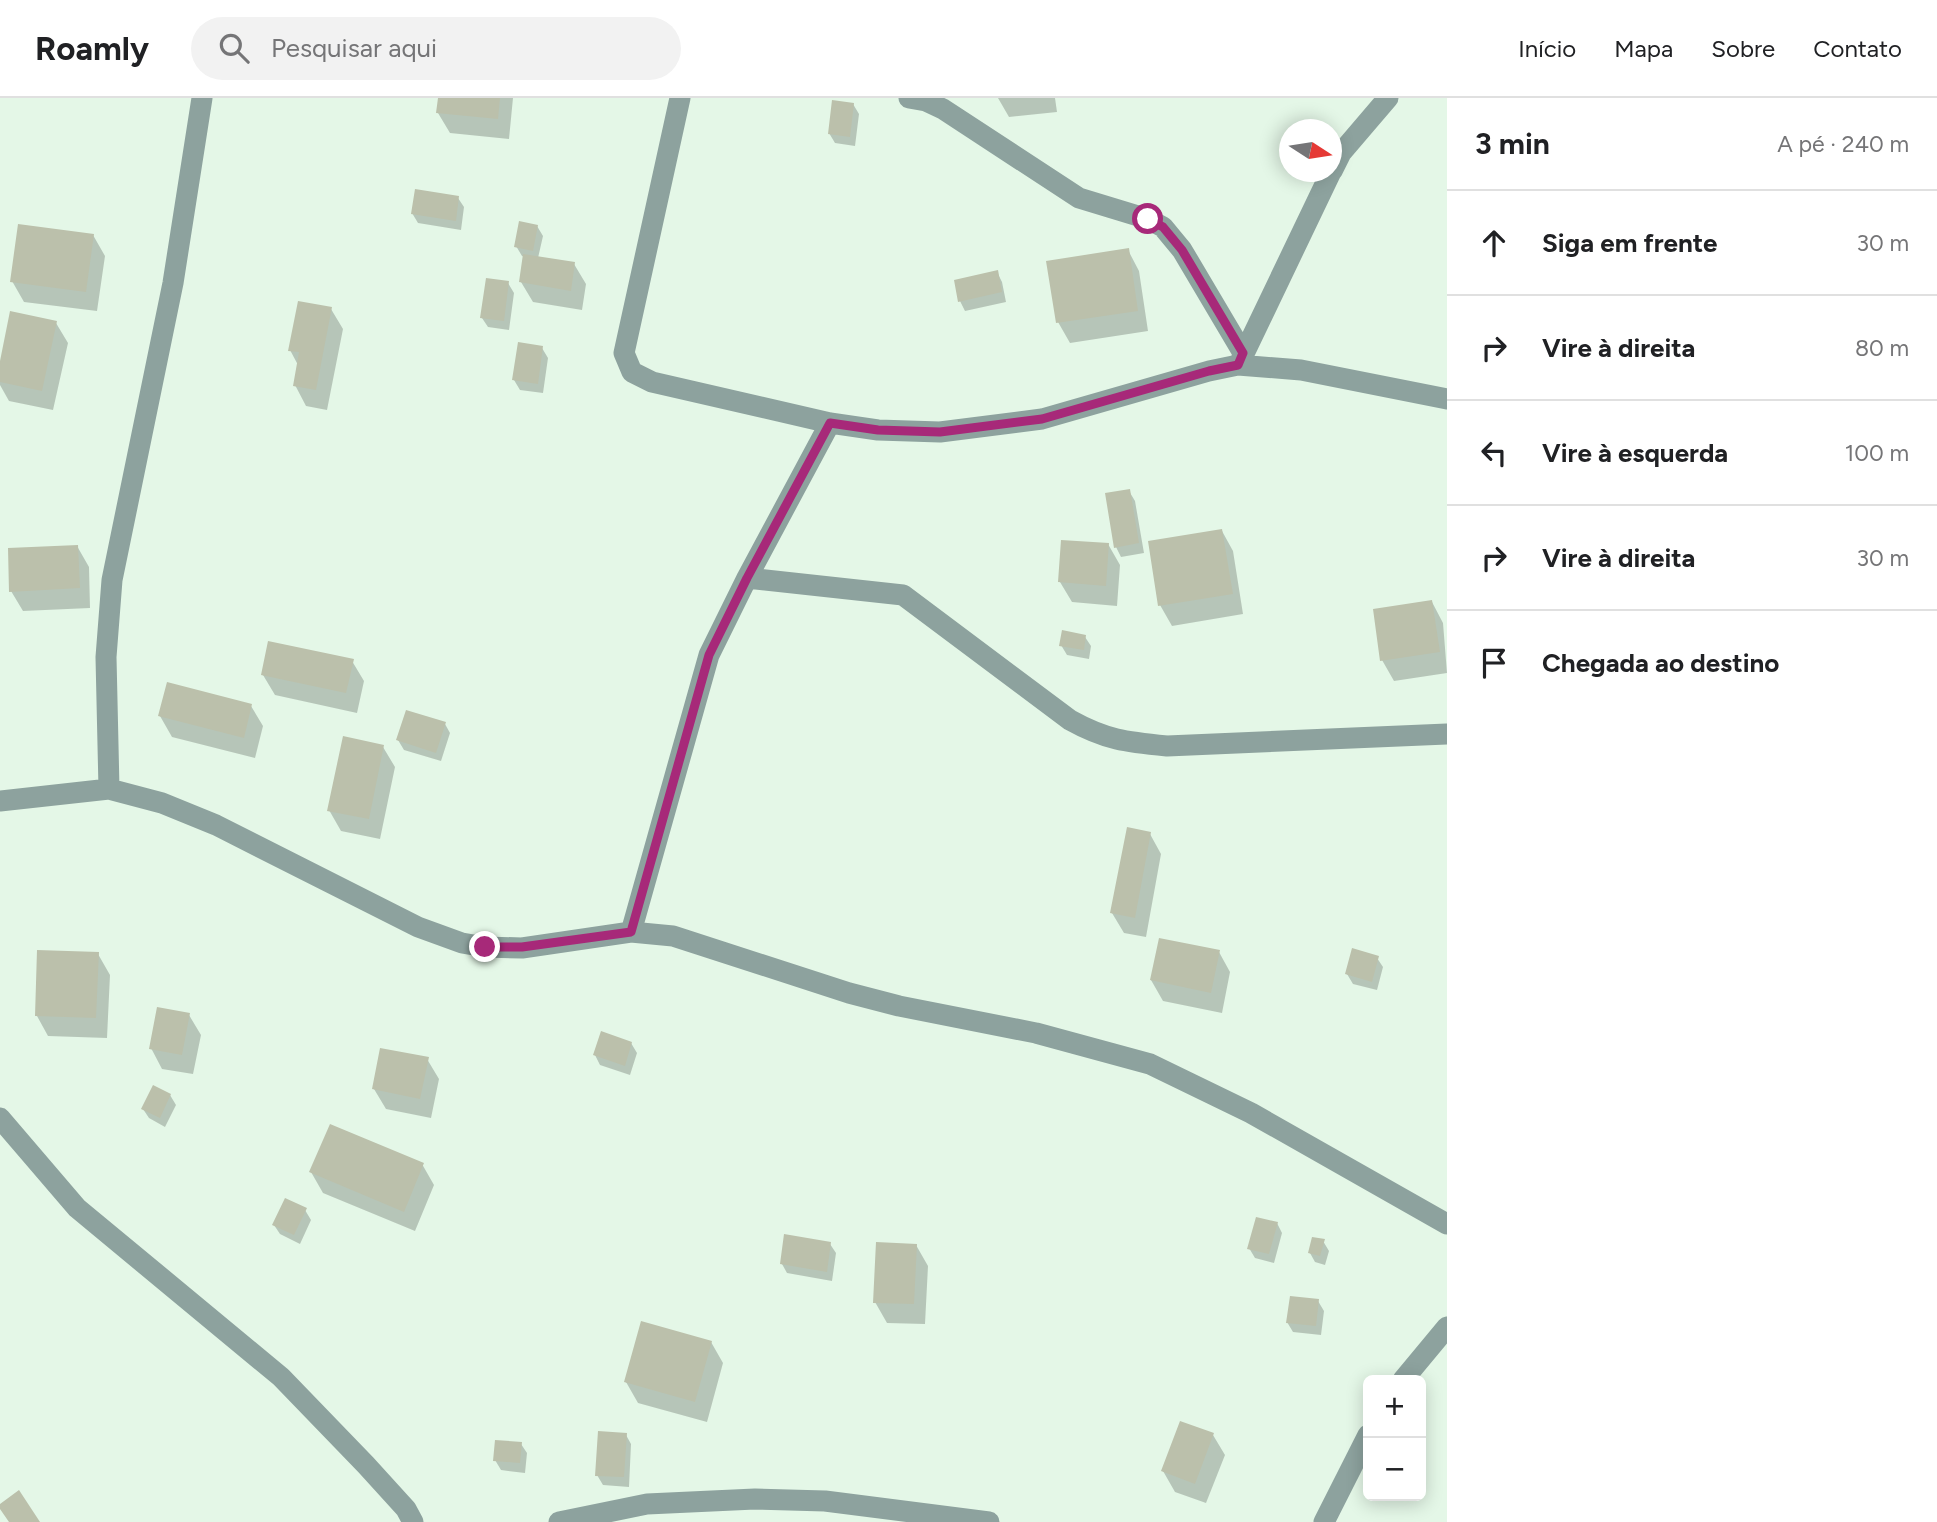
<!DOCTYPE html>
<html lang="pt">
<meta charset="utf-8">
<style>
:root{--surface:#fff;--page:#f2f2f2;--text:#202124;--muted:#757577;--line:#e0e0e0}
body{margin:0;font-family:Figtree,sans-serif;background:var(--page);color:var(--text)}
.controls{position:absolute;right:21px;bottom:21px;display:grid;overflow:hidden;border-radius:10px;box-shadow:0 4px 18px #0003}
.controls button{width:63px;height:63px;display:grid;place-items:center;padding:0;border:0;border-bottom:2px solid var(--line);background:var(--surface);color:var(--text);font:35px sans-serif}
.compass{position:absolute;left:1279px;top:21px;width:63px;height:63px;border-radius:50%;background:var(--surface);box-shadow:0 4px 18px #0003;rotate:102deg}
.stop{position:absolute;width:21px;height:21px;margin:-16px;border:5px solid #a72979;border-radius:50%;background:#fff}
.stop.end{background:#a72979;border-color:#fff;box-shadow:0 2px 7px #0008}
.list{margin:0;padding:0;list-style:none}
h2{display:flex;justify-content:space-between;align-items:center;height:91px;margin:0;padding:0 28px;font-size:30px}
h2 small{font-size:23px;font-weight:400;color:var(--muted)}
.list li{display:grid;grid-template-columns:46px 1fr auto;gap:21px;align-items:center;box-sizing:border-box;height:105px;padding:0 28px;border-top:2px solid var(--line)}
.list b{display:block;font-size:26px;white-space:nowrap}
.list em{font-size:23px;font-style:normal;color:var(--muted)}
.icon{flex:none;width:38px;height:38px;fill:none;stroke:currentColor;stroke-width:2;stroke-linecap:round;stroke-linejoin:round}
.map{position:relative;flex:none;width:1447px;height:1424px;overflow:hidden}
header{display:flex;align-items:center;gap:42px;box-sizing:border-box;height:98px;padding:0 35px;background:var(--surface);border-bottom:2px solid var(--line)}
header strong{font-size:33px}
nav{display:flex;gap:38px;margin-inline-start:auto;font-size:24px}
.search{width:490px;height:63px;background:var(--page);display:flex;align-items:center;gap:18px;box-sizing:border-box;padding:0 24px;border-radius:38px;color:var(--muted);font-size:26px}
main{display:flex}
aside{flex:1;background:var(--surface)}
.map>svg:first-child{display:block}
</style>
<header>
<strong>Roamly</strong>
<div class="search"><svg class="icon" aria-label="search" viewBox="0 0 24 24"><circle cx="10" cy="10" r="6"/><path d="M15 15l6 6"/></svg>Pesquisar aqui</div>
<nav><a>Início</a><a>Mapa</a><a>Sobre</a><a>Contato</a></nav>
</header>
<main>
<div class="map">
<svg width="1447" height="1424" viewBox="0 0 1447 1424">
<rect width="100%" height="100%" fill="#e4f7e7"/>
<path fill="#0003" d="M 440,0 L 513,0 L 509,41 L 450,35 L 438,15 Z
M 998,0 L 1055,0 L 1057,14 L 1009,19 Z
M 853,6 L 859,16 L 855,48 L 835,45 L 829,35 Z
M 458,100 L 464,109 L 461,132 L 418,125 L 412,115 Z
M 537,128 L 543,138 L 538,160 L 574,166 L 586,186 L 582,212 L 533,204 L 521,184 L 525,159 L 522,158 L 516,148 Z
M 93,137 L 105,158 L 97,213 L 24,204 L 12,183 Z
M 1128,152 L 1139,173 L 1148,233 L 1070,245 L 1058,224 Z
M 997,174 L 1002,184 L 1006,204 L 965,213 L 960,203 Z
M 508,185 L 514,195 L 509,232 L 488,229 L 482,220 Z
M 331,211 L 343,231 L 327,312 L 306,308 L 295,287 L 298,267 L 290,252 Z
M 56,225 L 68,245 L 53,312 L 9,303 L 0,287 L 0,271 Z
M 542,250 L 548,260 L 543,295 L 520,292 L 514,282 Z
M 1129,393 L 1135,403 L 1144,455 L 1121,459 L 1116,449 Z
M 1222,433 L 1233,453 L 1243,516 L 1172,528 L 1160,507 Z
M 1108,446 L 1120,467 L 1117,508 L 1072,504 L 1060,484 Z
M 77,448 L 89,469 L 90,510 L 23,513 L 11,493 Z
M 1432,504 L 1443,525 L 1447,575 L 1394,583 L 1382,562 Z
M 1085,539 L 1091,548 L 1089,561 L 1067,557 L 1061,547 Z
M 352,563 L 364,583 L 357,615 L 275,597 L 263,577 Z
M 251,608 L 263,628 L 255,660 L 172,639 L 160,618 Z
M 445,626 L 450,635 L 441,663 L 404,652 L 398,642 Z
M 383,649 L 395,669 L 380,741 L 341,733 L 329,712 Z
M 1150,736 L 1161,756 L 1146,839 L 1124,835 L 1112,815 Z
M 1219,854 L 1230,874 L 1222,915 L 1163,903 L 1151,882 Z
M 98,856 L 110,877 L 107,940 L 48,938 L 37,918 Z
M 1377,860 L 1383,869 L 1377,892 L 1353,886 L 1347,876 Z
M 189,917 L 201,937 L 193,976 L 162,971 L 151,950 Z
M 631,945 L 637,955 L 630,977 L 600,967 L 595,957 Z
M 427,961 L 439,981 L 431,1020 L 386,1011 L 374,991 Z
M 170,997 L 176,1007 L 165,1029 L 149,1020 L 143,1011 Z
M 422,1066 L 434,1087 L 415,1133 L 323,1095 L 311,1074 Z
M 305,1112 L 311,1122 L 300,1146 L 280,1136 L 274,1127 Z
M 1277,1125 L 1282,1135 L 1274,1165 L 1255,1160 L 1249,1150 Z
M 1323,1143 L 1329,1153 L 1325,1167 L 1315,1164 L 1310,1155 Z
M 830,1146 L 836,1155 L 832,1183 L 787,1175 L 782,1166 Z
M 916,1147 L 928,1168 L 925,1226 L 887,1225 L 875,1204 Z
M 1318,1203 L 1324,1213 L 1321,1237 L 1293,1234 L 1287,1224 Z
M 711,1244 L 723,1265 L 707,1324 L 638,1305 L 626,1284 Z
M 626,1337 L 631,1346 L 629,1389 L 603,1387 L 597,1377 Z
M 1213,1337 L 1225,1357 L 1206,1405 L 1175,1394 L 1163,1373 Z
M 521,1346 L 527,1355 L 525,1375 L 501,1372 L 495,1362 Z"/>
<path fill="#bbc0ab" d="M 438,0 L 500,0 L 498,21 L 436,15 Z
M 832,2 L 854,5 L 850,39 L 828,36 Z
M 415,91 L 459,98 L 456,123 L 411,116 Z
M 519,123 L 538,127 L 533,153 L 514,149 Z
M 18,126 L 94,136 L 86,194 L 10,184 Z
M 1129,150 L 1138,213 L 1056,225 L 1046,163 Z
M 523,156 L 575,164 L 571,193 L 519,184 Z
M 998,172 L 1002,194 L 958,204 L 954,182 Z
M 486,180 L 509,183 L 504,223 L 480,220 Z
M 298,203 L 332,209 L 316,292 L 293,288 L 299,254 L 288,253 Z
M 10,213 L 57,223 L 42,293 L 0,284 L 0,263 Z
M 518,244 L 543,248 L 538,286 L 512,282 Z
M 1130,391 L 1139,445 L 1114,450 L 1105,395 Z
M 1222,431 L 1233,496 L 1158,508 L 1148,443 Z
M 1061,442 L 1109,445 L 1106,488 L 1058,484 Z
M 78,447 L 80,490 L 9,494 L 8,450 Z
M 1432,502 L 1440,554 L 1380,563 L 1373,511 Z
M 1062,532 L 1086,537 L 1084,552 L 1059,548 Z
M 268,543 L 354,561 L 346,595 L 261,577 Z
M 167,584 L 252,606 L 244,640 L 158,618 Z
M 406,612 L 446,624 L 436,655 L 396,642 Z
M 343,638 L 384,647 L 369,721 L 327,713 Z
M 1127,729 L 1151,734 L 1135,820 L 1110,815 Z
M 1159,840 L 1220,852 L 1211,895 L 1150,882 Z
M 1352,850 L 1379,858 L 1372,884 L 1345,876 Z
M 37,852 L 99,854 L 96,920 L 35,918 Z
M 157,909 L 190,915 L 182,957 L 149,951 Z
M 601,933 L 632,944 L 625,968 L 593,957 Z
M 380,950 L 429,959 L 420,1001 L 372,991 Z
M 153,987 L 171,996 L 160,1020 L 141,1011 Z
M 330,1026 L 424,1065 L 404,1114 L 309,1074 Z
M 285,1100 L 307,1110 L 294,1137 L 272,1127 Z
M 1256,1119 L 1278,1124 L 1269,1156 L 1247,1151 Z
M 784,1136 L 831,1144 L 827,1174 L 780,1166 Z
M 1312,1139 L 1325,1141 L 1320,1158 L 1308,1155 Z
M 876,1144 L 917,1146 L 914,1206 L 873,1205 Z
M 1290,1198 L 1319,1201 L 1316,1228 L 1286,1225 Z
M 641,1223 L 712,1243 L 695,1304 L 624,1284 Z
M 1180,1323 L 1214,1335 L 1195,1386 L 1161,1373 Z
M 598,1333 L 627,1335 L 624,1379 L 595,1378 Z
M 495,1342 L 522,1344 L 520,1365 L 493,1363 Z
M 19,1392 L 40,1424 L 9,1424 L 0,1411 L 0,1406 Z"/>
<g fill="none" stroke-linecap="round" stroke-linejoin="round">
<path stroke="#8da29e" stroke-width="21" d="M 680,0 L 624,255 L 632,274 L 652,284 L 830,325 L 878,332 L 940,334 L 1042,321 L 1209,273 L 1238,267 L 1301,272 L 1447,301
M 909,0 L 926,3 L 943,11 L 1079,100 L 1148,121 L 1163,129 L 1182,152 L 1243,255
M 1332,73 L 1341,55 L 1388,0
M 1240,264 L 1331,74
M 747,480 L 903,497 L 1070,622 C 1106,642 1126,644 1167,648 L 1447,636
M 109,691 L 106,559 L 112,482 L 173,185 L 202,0
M 0,703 L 109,691 L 162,705 L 216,727 L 418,829 L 462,845 L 485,849 L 522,850 L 631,834 L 673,838 L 849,895 L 899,908 L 1036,935 L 1150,966 L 1251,1015 L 1447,1126
M 631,834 L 709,557 L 747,480 L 830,325
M 0,1020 L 77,1110 L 281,1279 L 366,1367 L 406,1411 L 413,1424
M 1403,1282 L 1447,1229
M 559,1424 L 647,1406 L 755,1401 L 825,1403 L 989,1424
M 1324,1424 L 1368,1337"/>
</g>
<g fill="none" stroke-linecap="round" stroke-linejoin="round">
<path stroke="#a72979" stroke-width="9" d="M 485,849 L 522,849 L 631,834 L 709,557 L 747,480 L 830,325 L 878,332 L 940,334 L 1042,321 L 1209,273 L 1238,267 L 1243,255 L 1182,152 L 1163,129 L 1148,121"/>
</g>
</svg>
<div class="controls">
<button>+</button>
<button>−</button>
</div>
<svg class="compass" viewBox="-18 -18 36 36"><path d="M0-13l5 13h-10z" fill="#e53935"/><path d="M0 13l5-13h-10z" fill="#757577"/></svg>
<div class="stop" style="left:1148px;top:121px"></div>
<div class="stop end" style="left:485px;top:849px"></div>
</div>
<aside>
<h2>3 min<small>A pé · 240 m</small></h2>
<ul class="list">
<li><svg class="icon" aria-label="ahead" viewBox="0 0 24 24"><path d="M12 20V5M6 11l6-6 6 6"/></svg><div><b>Siga em frente</b></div><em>30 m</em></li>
<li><svg class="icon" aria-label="right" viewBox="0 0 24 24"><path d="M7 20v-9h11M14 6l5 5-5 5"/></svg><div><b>Vire à direita</b></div><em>80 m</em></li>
<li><svg class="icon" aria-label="left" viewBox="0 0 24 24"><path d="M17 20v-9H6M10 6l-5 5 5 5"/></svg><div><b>Vire à esquerda</b></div><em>100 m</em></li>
<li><svg class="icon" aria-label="right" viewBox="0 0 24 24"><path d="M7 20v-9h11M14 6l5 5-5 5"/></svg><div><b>Vire à direita</b></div><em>30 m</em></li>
<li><svg class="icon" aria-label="arrive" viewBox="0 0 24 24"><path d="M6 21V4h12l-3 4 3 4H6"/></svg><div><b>Chegada ao destino</b></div></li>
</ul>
</aside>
</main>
